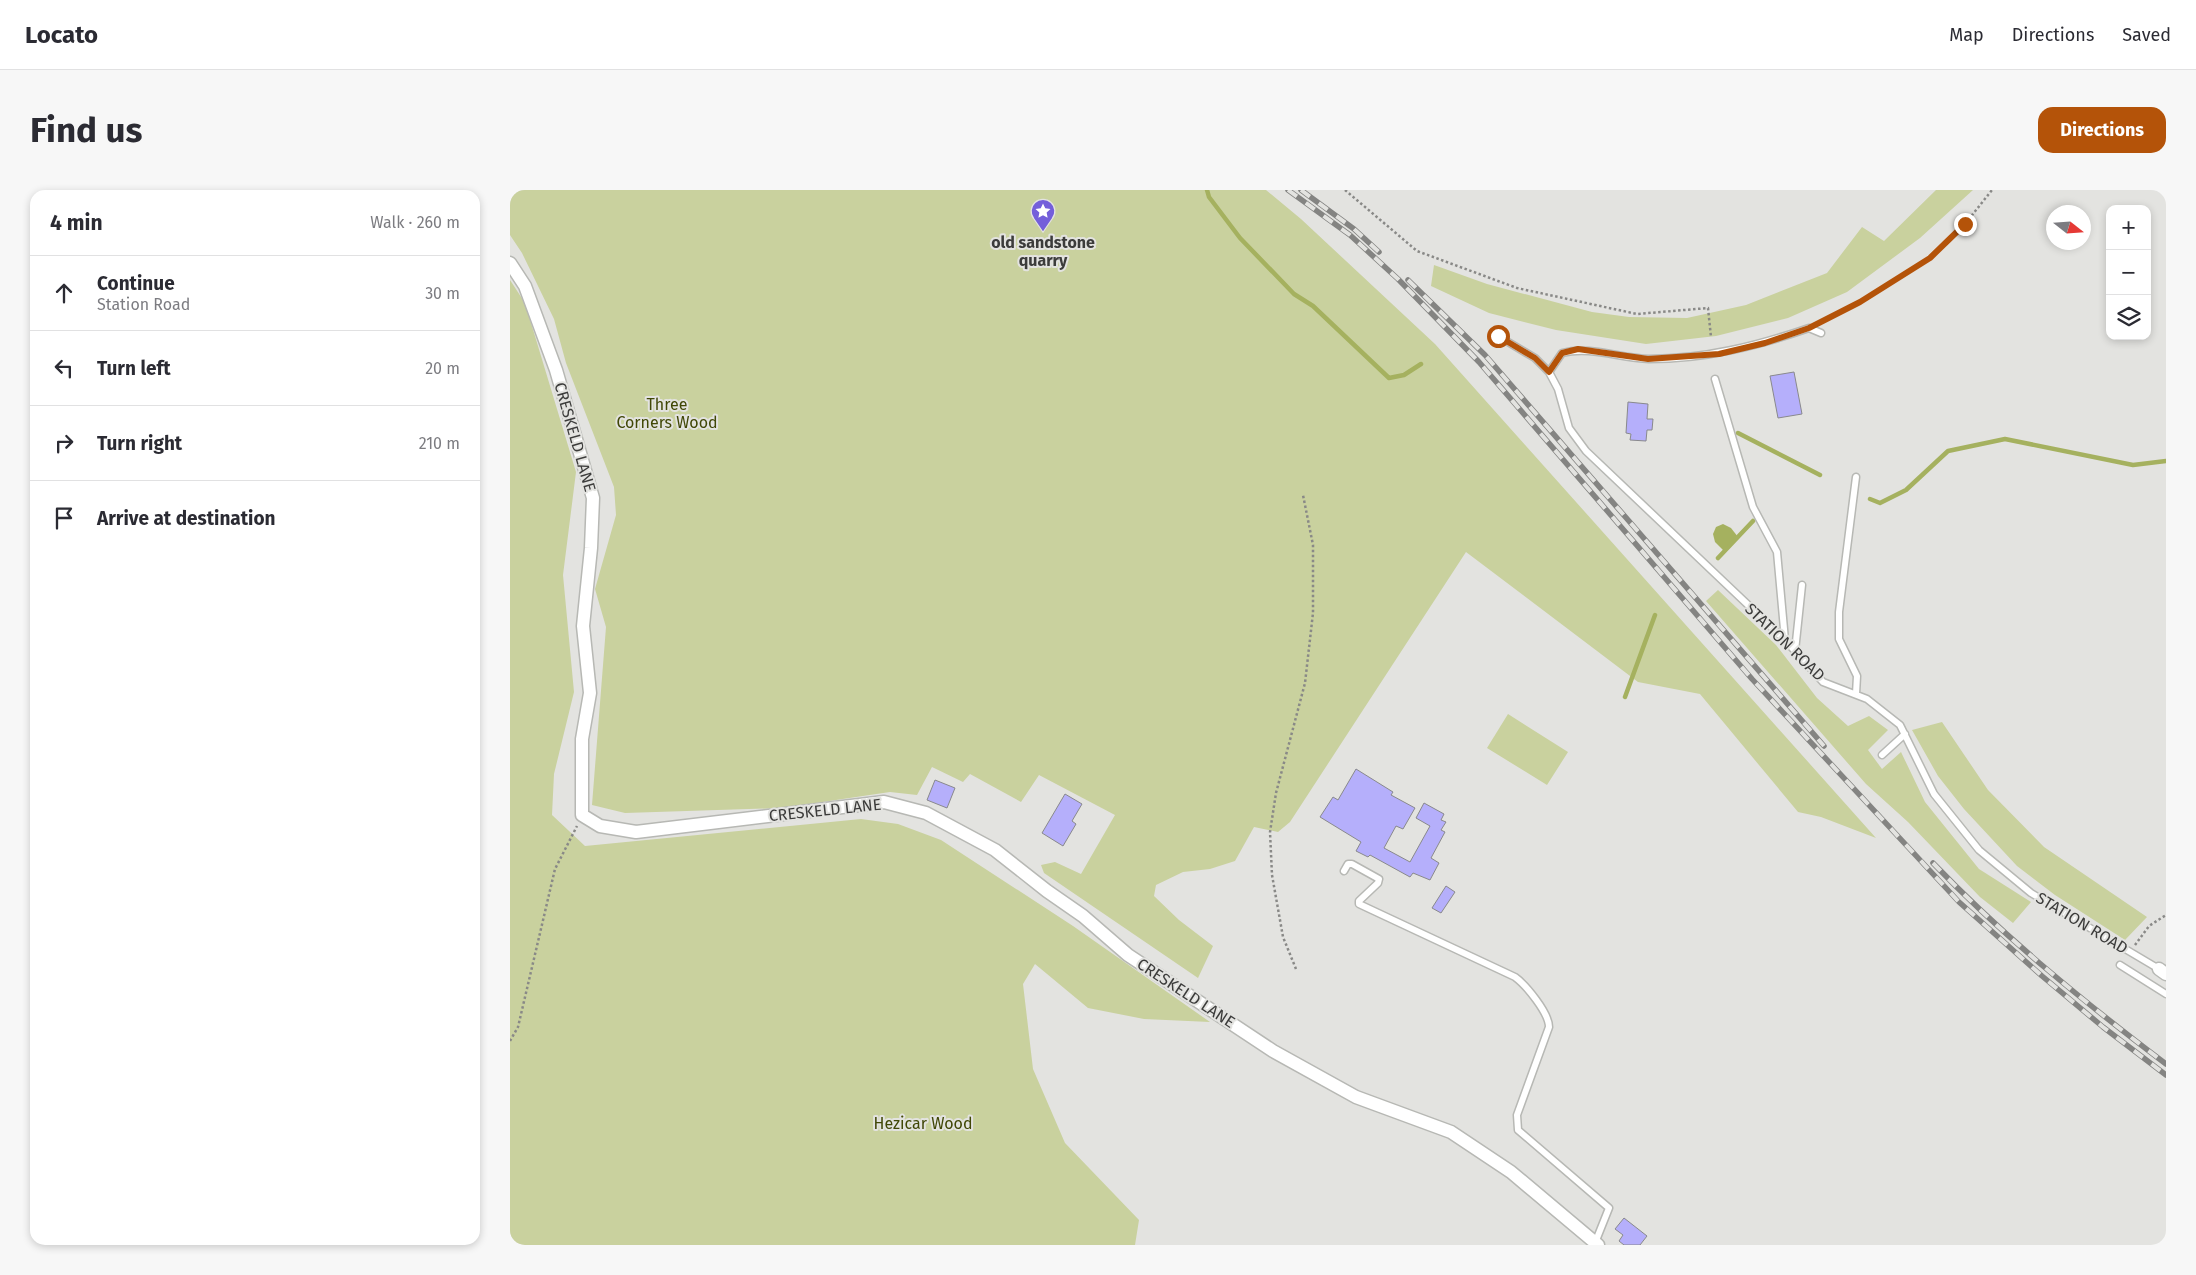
<!DOCTYPE html>
<meta charset="utf-8">
<style>
:root{--surface:#fff;--page:#f7f7f7;--text:#2b2b33;--muted:#7c7c81;--line:#e1e1e2;--accent:#b45309}
body{margin:0;font-family:"Fira Sans",sans-serif;background:var(--page);color:var(--text)}
.controls{position:absolute;right:15px;top:15px;display:grid;overflow:hidden;border-radius:10px;box-shadow:0 2px 8px #0003}
.controls button{width:45px;height:45px;display:grid;place-items:center;padding:0;border:0;border-bottom:1px solid var(--line);background:var(--surface);color:var(--text);font:25px sans-serif}
.compass{position:absolute;left:1536px;top:15px;width:45px;height:45px;border-radius:50%;background:var(--surface);box-shadow:0 2px 8px #0003;rotate:107deg}
.stop{position:absolute;width:15px;height:15px;margin:-11px;border:4px solid #b45309;border-radius:50%;background:#fff}
.stop.end{background:#b45309;border-color:#fff;box-shadow:0 1px 5px #0008}
.list{margin:0;padding:0;list-style:none}
h2{display:flex;justify-content:space-between;align-items:center;height:65px;margin:0;padding:0 20px;font-size:21px}
h2 small{font-size:16px;font-weight:400;color:var(--muted)}
.list li{display:grid;grid-template-columns:32px 1fr auto;gap:15px;align-items:center;box-sizing:border-box;height:75px;padding:0 20px;border-top:1px solid var(--line)}
.list b{display:block;font-size:19px;white-space:nowrap}
.list p{margin:0;font-size:16px;white-space:nowrap;color:var(--muted)}
.list em{font-size:16px;font-style:normal;color:var(--muted)}
.icon{flex:none;width:28px;height:28px;fill:none;stroke:currentColor;stroke-width:2;stroke-linecap:round;stroke-linejoin:round}
.map{position:relative;flex:none;width:1656px;height:1055px;overflow:hidden;border-radius:15px}
header{display:flex;align-items:center;gap:30px;box-sizing:border-box;height:70px;padding:0 25px;background:var(--surface);border-bottom:1px solid var(--line)}
header strong{font-size:24px}
nav{display:flex;gap:28px;margin-inline-start:auto;font-size:18px}
.intro{display:flex;align-items:center;justify-content:space-between;box-sizing:border-box;height:120px;padding:0 30px}
h1{margin:0;font-size:35px}
.button{padding:12px 22px;border-radius:15px;background:var(--accent);color:#fff;font-size:18px;font-weight:700}
main{display:flex;gap:30px;padding:0 30px}
aside{flex:1;background:var(--surface);border-radius:15px;box-shadow:0 2px 8px #0003}
.map>svg:first-child{display:block}
</style>
<header>
<strong>Locato</strong>
<nav><a>Map</a><a>Directions</a><a>Saved</a></nav>
</header>
<div class="intro"><h1>Find us</h1><a class="button">Directions</a></div>
<main>
<aside>
<h2>4 min<small>Walk · 260 m</small></h2>
<ul class="list">
<li><svg class="icon" aria-label="ahead" viewBox="0 0 24 24"><path d="M12 20V5M6 11l6-6 6 6"/></svg><div><b>Continue</b><p>Station Road</p></div><em>30 m</em></li>
<li><svg class="icon" aria-label="left" viewBox="0 0 24 24"><path d="M17 20v-9H6M10 6l-5 5 5 5"/></svg><div><b>Turn left</b></div><em>20 m</em></li>
<li><svg class="icon" aria-label="right" viewBox="0 0 24 24"><path d="M7 20v-9h11M14 6l5 5-5 5"/></svg><div><b>Turn right</b></div><em>210 m</em></li>
<li><svg class="icon" aria-label="arrive" viewBox="0 0 24 24"><path d="M6 21V4h12l-3 4 3 4H6"/></svg><div><b>Arrive at destination</b></div></li>
</ul>
</aside>
<div class="map">
<svg width="1656" height="1055" viewBox="0 0 1656 1055">
<rect width="100%" height="100%" fill="#e3e3e0"/>
<path fill="#c9d19e" d="M 0,0 L 756,0 L 791,29 L 925,154 L 1366,648 L 1311,627 L 1288,622 L 1190,504 L 1128,492 L 956,362 L 780,632 L 768,642 L 744,637 L 725,671 L 700,679 L 673,682 L 646,695 L 644,706 L 669,730 L 703,756 L 688,788 L 534,683 L 531,675 L 545,672 L 571,684 L 605,625 L 529,585 L 511,612 L 460,584 L 453,592 L 422,577 L 407,605 L 380,602 L 272,618 L 115,623 L 82,615 L 96,437 L 85,399 L 106,325 L 104,297 L 56,173 L 44,129 L 12,63 L 0,45 Z
M 1426,0 L 1463,0 L 1410,48 L 1337,102 L 1278,128 L 1206,146 L 1136,154 L 1046,140 L 979,123 L 921,96 L 924,75 L 977,94 L 1082,122 L 1119,127 L 1177,128 L 1236,115 L 1317,83 L 1352,37 L 1374,51 Z
M 0,90 L 15,113 L 66,282 L 53,385 L 64,502 L 44,584 L 42,625 L 75,656 L 351,629 L 388,634 L 431,650 L 563,736 L 700,832 L 634,829 L 578,818 L 525,774 L 513,794 L 523,879 L 555,953 L 629,1030 L 625,1055 L 0,1055 Z
M 1208,400 L 1266,455 L 1307,508 L 1338,536 L 1359,526 L 1378,540 L 1358,560 L 1372,579 L 1391,562 L 1415,612 L 1469,679 L 1521,712 L 1503,733 L 1470,707 L 1398,632 L 1356,594 L 1196,411 Z
M 998,524 L 1058,562 L 1037,595 L 977,558 Z
M 1432,532 L 1478,600 L 1534,657 L 1637,727 L 1615,750 L 1545,705 L 1507,676 L 1454,619 L 1428,586 L 1402,540 Z"/>
<path fill="#a5b15f" d="M 1213,334 L 1221,338 L 1228,347 L 1214,361 L 1205,352 L 1203,344 L 1206,337 Z"/>
<g fill="none" stroke-linecap="round" stroke-linejoin="round">
<path stroke="#a5b15f" stroke-width="4.5" d="M 697,0 L 699,7 L 730,48 L 784,104 L 803,116 L 879,188 L 894,185 L 911,174
M 1228,243 L 1310,285
M 1360,309 L 1370,313 L 1396,300 L 1438,261 L 1495,249 L 1623,275 L 1656,271
M 1208,368 L 1243,331
M 1115,507 L 1145,425"/>
</g>
<path fill="#b5affb" stroke="#89898c" d="M 1284,182 L 1292,224 L 1268,228 L 1260,186 Z
M 1118,212 L 1138,214 L 1137,229 L 1143,229 L 1142,240 L 1137,240 L 1136,251 L 1120,250 L 1121,244 L 1116,243 Z
M 846,579 L 883,602 L 881,605 L 905,618 L 893,639 L 886,636 L 874,658 L 900,672 L 920,636 L 906,628 L 914,613 L 934,624 L 931,630 L 936,632 L 931,640 L 935,642 L 921,668 L 929,673 L 920,690 L 903,683 L 900,687 L 860,665 L 858,667 L 846,661 L 851,652 L 810,627 L 823,607 L 828,610 Z
M 425,590 L 445,598 L 437,618 L 417,610 Z
M 555,604 L 572,614 L 562,631 L 566,634 L 553,656 L 532,643 Z
M 936,696 L 945,702 L 931,723 L 922,718 Z
M 1114,1028 L 1137,1046 L 1130,1055 L 1114,1055 L 1109,1051 L 1113,1045 L 1105,1039 Z"/>
<g fill="none" stroke-linecap="round" stroke-linejoin="round">
<g stroke="#b7b8b4" stroke-width="9">
<path id="lane" d="M 988,146 L 1025,168 L 1039,182 L 1048,199 L 1059,238 L 1076,261 L 1275,450 L 1313,492 L 1357,509 L 1390,535 L 1424,604 L 1469,660 L 1521,703 L 1649,779
M 1039,182 L 1052,163 C 1081,156 1109,168 1139,169 C 1195,169 1247,156 1299,138 L 1311,143
M 1205,189 L 1243,317 L 1267,362 L 1275,450
M 1285,461 L 1292,395
M 1346,504 L 1347,486 L 1329,449 L 1329,422 L 1346,287
M 1372,565 L 1395,544
M 834,681 L 838,674 L 842,674 L 869,689 L 868,693 L 849,711 L 849,714 L 1005,787 C 1016,795 1039,823 1039,837 L 1007,925 L 1008,940 L 1099,1018 L 1085,1053
M 1610,775 L 1656,804"/>
</g>
<g stroke="#b7b8b4" stroke-width="15">
<path id="street" d="M 0,73 L 15,96 L 46,180 L 83,308 L 81,358 L 73,436 L 80,503 L 72,549 L 72,625 L 90,636 L 126,642 L 374,612 L 416,623 L 485,660 L 537,701 L 573,726 L 618,765 L 763,861 L 846,907 L 941,942 L 1001,982 L 1088,1055
M 1649,779 L 1656,784"/>
</g>
<path stroke="#898987" stroke-width="2.5" stroke-dasharray="2.5 2.5" stroke-linecap="butt" d="M 835,0 L 907,61 L 1007,98 L 1127,124 L 1198,118 L 1201,147
M 1312,132 L 1350,112 L 1420,68 L 1455,34 L 1482,0
M 1625,755 L 1639,736 L 1656,725
M 786,779 L 773,747 L 762,685 L 760,642 L 766,603 L 795,493 L 803,423 L 803,355 L 793,305
M 0,851 L 8,837 L 45,679 L 67,636"/>
<use href="#lane" stroke="#fff" stroke-width="6"/>
<use href="#street" stroke="#fff" stroke-width="12"/>
<g stroke="#848482" stroke-width="5.5">
<path id="rail" d="M 778,0 L 840,45 L 888,89 L 969,172 L 1242,489 L 1449,712 L 1532,786 L 1593,837 L 1656,885
M 791,0 L 844,39 L 869,62
M 898,90 L 975,165 L 1314,556
M 1423,673 C 1494,747 1574,812 1656,874"/>
</g>
<use href="#rail" stroke="#e3e3e0" stroke-width="4" stroke-dasharray="11" stroke-linecap="butt"/>
</g>
<g fill="none" stroke-linecap="round" stroke-linejoin="round">
<path stroke="#b45309" stroke-width="6" d="M 988,146 L 1025,168 L 1039,182 L 1052,163 L 1068,159 L 1138,169 L 1209,164 L 1255,153 L 1299,138 L 1350,112 L 1420,68 L 1455,34"/>
</g>
<defs>
<g id="sight-pin" transform="scale(1.25)"><path d="M0 17L-7.5 6A9.5 9.5 0 1 1 7.5 6Z" fill="#745fda" stroke="#e3e3e0"/><path d="M0-6L1.8-2.2L6-1.7L2.9 1.2L3.7 5.4L0 3.3L-3.7 5.4L-2.9 1.2L-6-1.7L-1.8-2.2Z" fill="#fff"/></g>
</defs>
<g fill-rule="evenodd">
<use href="#sight-pin" x="533" y="21"/>
</g>
<g text-anchor="middle" dominant-baseline="central" stroke-width="4" stroke-linejoin="round" paint-order="stroke">
<g font-size="16" font-weight="bold" fill="#3c3c3b" stroke="#e3e3e0">
<text x="533" y="52">old sandstone<tspan x="533" dy="18">quarry</tspan></text>
</g>
<g font-size="16" fill="#404706" stroke="#e3e3e0">
<text x="157" y="214">Three<tspan x="157" dy="18">Corners Wood</tspan></text>
<text x="413" y="933">Hezicar Wood</text>
</g>
<g font-size="16" fill="#3c3c3b" stroke="#e3e3e0">
<text transform="translate(65 247) rotate(74)">CRESKELD LANE</text>
<text transform="translate(1275 452) rotate(44)">STATION ROAD</text>
<text transform="translate(315 620) rotate(-6)">CRESKELD LANE</text>
<text transform="translate(1572 733) rotate(31)">STATION ROAD</text>
<text transform="translate(676 803) rotate(33)">CRESKELD LANE</text>
</g>
</g>
</svg>
<div class="controls">
<button>+</button>
<button>−</button>
<button><svg class="icon" aria-label="layers" viewBox="0 0 24 24"><path d="M12 4l9 5-9 5-9-5zM3 14l9 5 9-5"/></svg></button>
</div>
<svg class="compass" viewBox="-18 -18 36 36"><path d="M0-13l5 13h-10z" fill="#e53935"/><path d="M0 13l5-13h-10z" fill="#7c7c81"/></svg>
<div class="stop" style="left:988px;top:146px"></div>
<div class="stop end" style="left:1455px;top:34px"></div>
</div>
</main>
